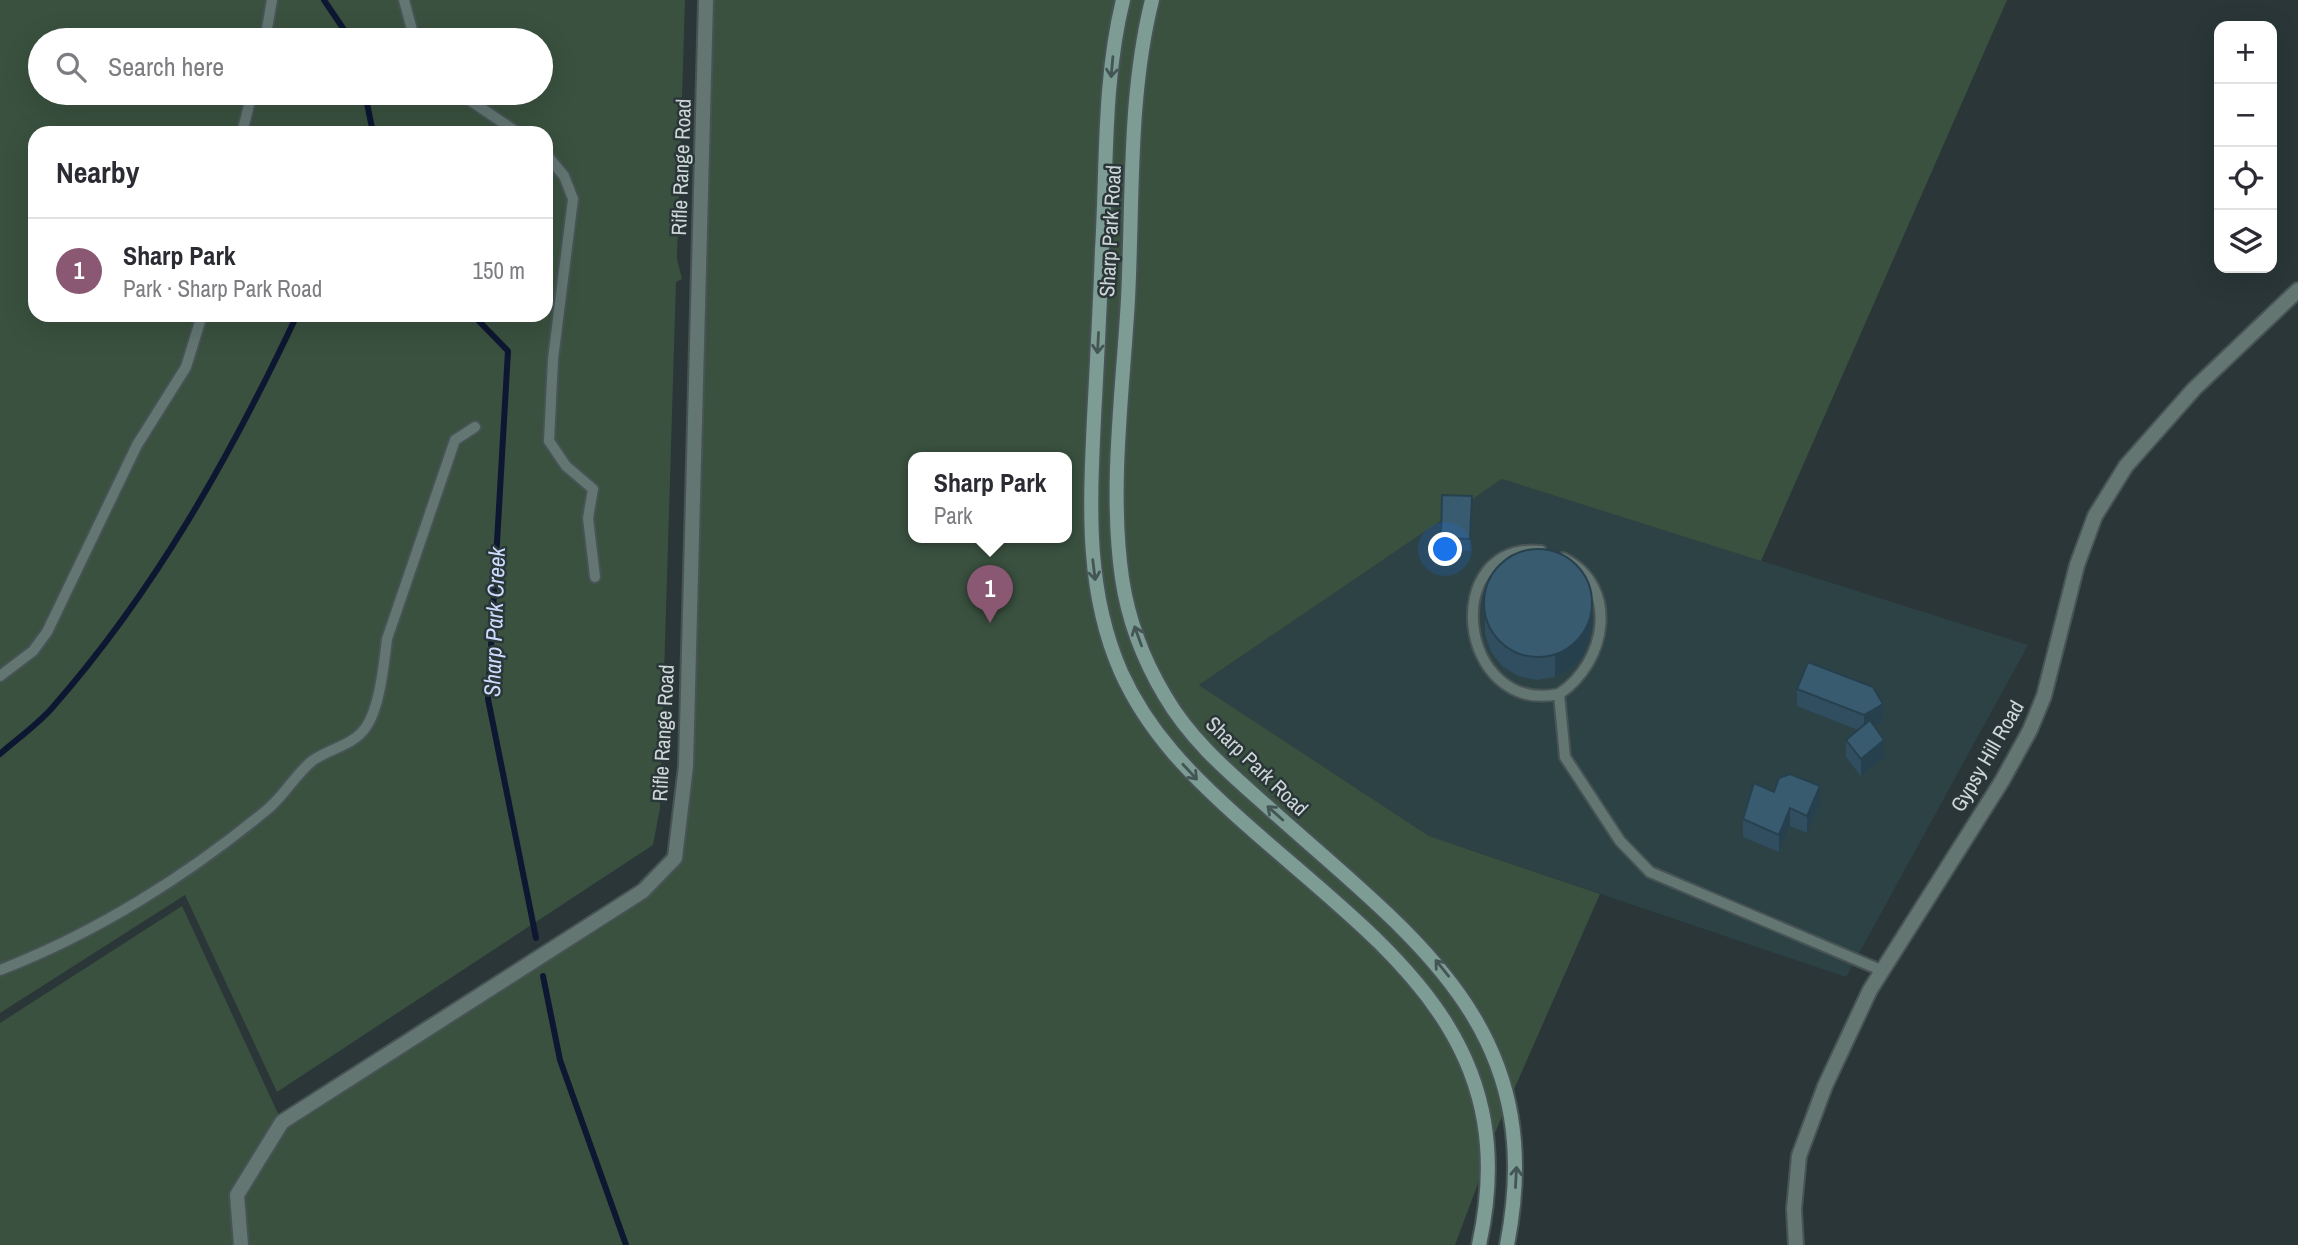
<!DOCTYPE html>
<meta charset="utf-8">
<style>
:root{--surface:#fff;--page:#f7f7f7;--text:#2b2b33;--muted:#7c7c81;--line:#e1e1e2;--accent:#8a5872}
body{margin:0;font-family:"Archivo Narrow",sans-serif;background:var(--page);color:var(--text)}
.controls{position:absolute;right:21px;top:21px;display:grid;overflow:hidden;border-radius:14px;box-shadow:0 7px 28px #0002}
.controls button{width:63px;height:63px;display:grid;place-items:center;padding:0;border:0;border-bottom:2px solid var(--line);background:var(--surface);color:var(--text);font:35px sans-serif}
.you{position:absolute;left:1446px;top:550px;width:24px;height:24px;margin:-18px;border:5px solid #fff;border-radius:50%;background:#1a73e8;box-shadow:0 0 0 10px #1a73e833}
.badge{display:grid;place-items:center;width:46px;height:46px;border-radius:50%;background:var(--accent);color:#fff;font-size:23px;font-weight:700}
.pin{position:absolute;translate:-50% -58px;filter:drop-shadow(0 2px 4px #0008)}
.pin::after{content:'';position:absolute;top:37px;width:24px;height:21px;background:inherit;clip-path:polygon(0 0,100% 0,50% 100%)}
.popup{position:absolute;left:908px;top:452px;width:164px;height:91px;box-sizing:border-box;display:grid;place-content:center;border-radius:14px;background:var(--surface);filter:drop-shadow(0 2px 5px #0005);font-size:23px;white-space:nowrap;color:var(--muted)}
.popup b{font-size:26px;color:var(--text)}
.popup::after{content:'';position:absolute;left:50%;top:100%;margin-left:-14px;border:14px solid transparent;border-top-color:var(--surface)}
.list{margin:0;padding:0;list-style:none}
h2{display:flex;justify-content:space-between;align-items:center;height:91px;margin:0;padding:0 28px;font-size:30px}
h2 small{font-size:23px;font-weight:400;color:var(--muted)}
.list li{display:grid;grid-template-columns:46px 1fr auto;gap:21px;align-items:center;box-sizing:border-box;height:105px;padding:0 28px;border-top:2px solid var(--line)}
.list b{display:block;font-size:26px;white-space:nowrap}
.list p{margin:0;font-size:23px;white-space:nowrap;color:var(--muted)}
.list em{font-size:23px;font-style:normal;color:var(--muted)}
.icon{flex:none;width:38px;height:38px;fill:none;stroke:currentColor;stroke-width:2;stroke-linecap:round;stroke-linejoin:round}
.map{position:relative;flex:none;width:2298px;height:1245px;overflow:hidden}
.search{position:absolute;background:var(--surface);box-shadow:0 7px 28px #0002;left:28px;top:28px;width:525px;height:77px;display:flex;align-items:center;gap:18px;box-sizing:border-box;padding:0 24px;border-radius:38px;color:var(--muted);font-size:26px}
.panel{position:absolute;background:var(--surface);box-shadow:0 7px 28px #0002;left:28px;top:126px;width:525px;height:196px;border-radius:21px}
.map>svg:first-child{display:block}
</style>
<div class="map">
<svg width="2298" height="1245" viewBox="0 0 2298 1245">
<rect width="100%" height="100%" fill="#2a3638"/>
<path fill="#2d4245" d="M 1502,479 L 2028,645 L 1846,977 L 1429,836 L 1199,685 Z"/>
<path fill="#3a513f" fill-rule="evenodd" d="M 0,0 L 685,0 L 677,259 L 682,279 L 676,282 L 660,808 L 653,845 L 277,1092 L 185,895 L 0,1013 ZM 40,40 L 541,40 L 541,93 L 40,93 ZM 35,133 L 546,133 L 546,315 L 35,315 Z
M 706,0 L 2007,0 L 1761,561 L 1502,479 L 1199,685 L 1429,836 L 1600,894 L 1487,1151 L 1489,1154 L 1455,1245 L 0,1245 L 0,1023 L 182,906 L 282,1122 L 622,904 L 675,858 L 686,766 ZM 913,457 L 1067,457 L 1067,537 L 913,537 Z"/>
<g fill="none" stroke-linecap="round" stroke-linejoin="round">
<path stroke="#0d1731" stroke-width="6" d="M 324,0 L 351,40
M 365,93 L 373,133
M 473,315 L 508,351 L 488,699 L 536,938
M 0,754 C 17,739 37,725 52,708 C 155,591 231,455 297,315
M 543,976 L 560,1060 L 626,1245"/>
<g stroke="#485355" stroke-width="14">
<path id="service" d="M 404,0 L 412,30 L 418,40
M 265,40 L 272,0
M 459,93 L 518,133
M 242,133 L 252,93
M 546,154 L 564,176 L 573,199 L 553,359 L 549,441 L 566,466 L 593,489 L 588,518 L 595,577
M 1541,551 C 1439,541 1457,715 1559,694
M 1563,558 C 1620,586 1607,662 1559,694 L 1565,757 L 1620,841 L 1650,872 L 1883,971
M 0,676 L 33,651 L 47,632 L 137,445 L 186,367 L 202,315
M 0,970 C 96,933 190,874 269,808 C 285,794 296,774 312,761 C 330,748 353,746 366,727 C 380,707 384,663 387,639 L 455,440 L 475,427"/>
</g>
<g stroke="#485355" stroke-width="18">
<path id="minor" d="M 241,1245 L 237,1195 L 282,1122 L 643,891 L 675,858 L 686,766 L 706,0
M 1796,1245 L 1794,1209 L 1799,1156 L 1825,1086 L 1870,990 L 2002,781 L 2030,730 L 2044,696 L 2077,565 L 2095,516 L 2126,466 L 2194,389 L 2298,290"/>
</g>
<g stroke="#485355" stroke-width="18">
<path id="secondary" d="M 1123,0 C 1103,81 1107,168 1102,250 C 1100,306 1097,362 1094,418 C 1090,505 1085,590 1121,672 C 1148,732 1191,775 1239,818 C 1378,943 1526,1031 1479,1245
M 1152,0 C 1128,96 1133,200 1128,299 C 1123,389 1109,489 1122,578 C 1128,619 1144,661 1165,696 C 1191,741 1231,774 1269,808 C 1413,938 1550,1026 1507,1245"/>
</g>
<use href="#service" stroke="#637672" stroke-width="10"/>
<use href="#minor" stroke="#637672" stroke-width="14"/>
<use href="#secondary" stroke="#7c9c94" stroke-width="14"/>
</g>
<path fill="#304e60" d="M 1442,495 L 1472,508 L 1470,551 L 1441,550 Z
M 1485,593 L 1592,629 L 1582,657 L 1571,668 L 1555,677 L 1536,680 L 1518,676 L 1502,666 L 1491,652 L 1485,634 Z
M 1797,689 L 1883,721 L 1874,726 L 1884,757 L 1861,776 L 1846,757 L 1846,740 L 1858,730 L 1797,706 Z
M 1774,792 L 1820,804 L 1807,833 L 1790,826 L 1779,852 L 1743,837 L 1743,819 Z"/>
<path fill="#27404e" d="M 1592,606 L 1592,629 L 1582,657 L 1571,668 L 1555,677 L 1555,654 Z
M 1883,704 L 1883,721 L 1864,732 L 1864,715 Z
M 1884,740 L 1884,757 L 1861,776 L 1861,759 Z
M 1820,786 L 1820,804 L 1807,833 L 1807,816 Z
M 1790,808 L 1790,826 L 1779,852 L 1779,835 Z"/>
<path fill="#385b70" stroke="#27404e" stroke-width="2" d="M 1442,495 L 1472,496 L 1470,539 L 1441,538 Z
M1484 603a54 54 0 1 1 108 0a54 54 0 1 1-108 0Z
M 1808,662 L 1873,687 L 1883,704 L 1864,715 L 1797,689 Z
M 1870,720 L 1884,740 L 1861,759 L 1846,740 Z
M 1790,774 L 1820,786 L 1807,816 L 1790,808 L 1779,835 L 1743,819 L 1754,783 L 1774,792 L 1779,778 Z"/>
<defs><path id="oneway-shaft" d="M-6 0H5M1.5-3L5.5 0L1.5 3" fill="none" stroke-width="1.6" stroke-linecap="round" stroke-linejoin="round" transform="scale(1.75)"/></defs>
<g stroke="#435554">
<use href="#oneway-shaft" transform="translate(1112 67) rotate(95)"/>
<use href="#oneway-shaft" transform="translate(1098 343) rotate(93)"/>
<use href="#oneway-shaft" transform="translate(1094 570) rotate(83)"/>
<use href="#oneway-shaft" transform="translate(1138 636) rotate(-110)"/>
<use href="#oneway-shaft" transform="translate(1190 772) rotate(47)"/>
<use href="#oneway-shaft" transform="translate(1275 813) rotate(-138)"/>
<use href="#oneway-shaft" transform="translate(1442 968) rotate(-129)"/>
<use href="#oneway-shaft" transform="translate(1516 1177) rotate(-87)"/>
</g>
<g text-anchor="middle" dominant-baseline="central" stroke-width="5" stroke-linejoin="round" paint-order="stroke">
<g font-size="21" fill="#ced6d7" stroke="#2a3638">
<text transform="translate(681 167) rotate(-88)">Rifle Range Road</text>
<text transform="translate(1110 231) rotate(-87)">Sharp Park Road</text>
<text transform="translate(663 733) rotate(-87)">Rifle Range Road</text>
<text transform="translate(1987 756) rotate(-60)">Gypsy Hill Road</text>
<text transform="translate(1257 766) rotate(44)">Sharp Park Road</text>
</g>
<g font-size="23" font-style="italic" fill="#ccdcfe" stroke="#2a3638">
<text transform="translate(494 622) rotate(-88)">Sharp Park Creek</text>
</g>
</g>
</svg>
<div class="controls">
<button>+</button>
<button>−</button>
<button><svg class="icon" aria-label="locate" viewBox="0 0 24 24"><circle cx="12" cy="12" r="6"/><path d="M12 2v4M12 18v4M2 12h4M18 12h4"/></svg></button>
<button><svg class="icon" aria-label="layers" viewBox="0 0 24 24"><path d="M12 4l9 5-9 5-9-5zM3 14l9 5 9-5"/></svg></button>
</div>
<div class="you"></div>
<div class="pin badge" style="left:990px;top:623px">1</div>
<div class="popup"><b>Sharp Park</b>Park</div>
<div class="search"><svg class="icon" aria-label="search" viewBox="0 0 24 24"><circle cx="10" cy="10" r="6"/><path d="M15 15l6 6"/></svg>Search here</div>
<section class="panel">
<h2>Nearby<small></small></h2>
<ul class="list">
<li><span class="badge">1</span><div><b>Sharp Park</b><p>Park · Sharp Park Road</p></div><em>150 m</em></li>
</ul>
</section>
</div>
